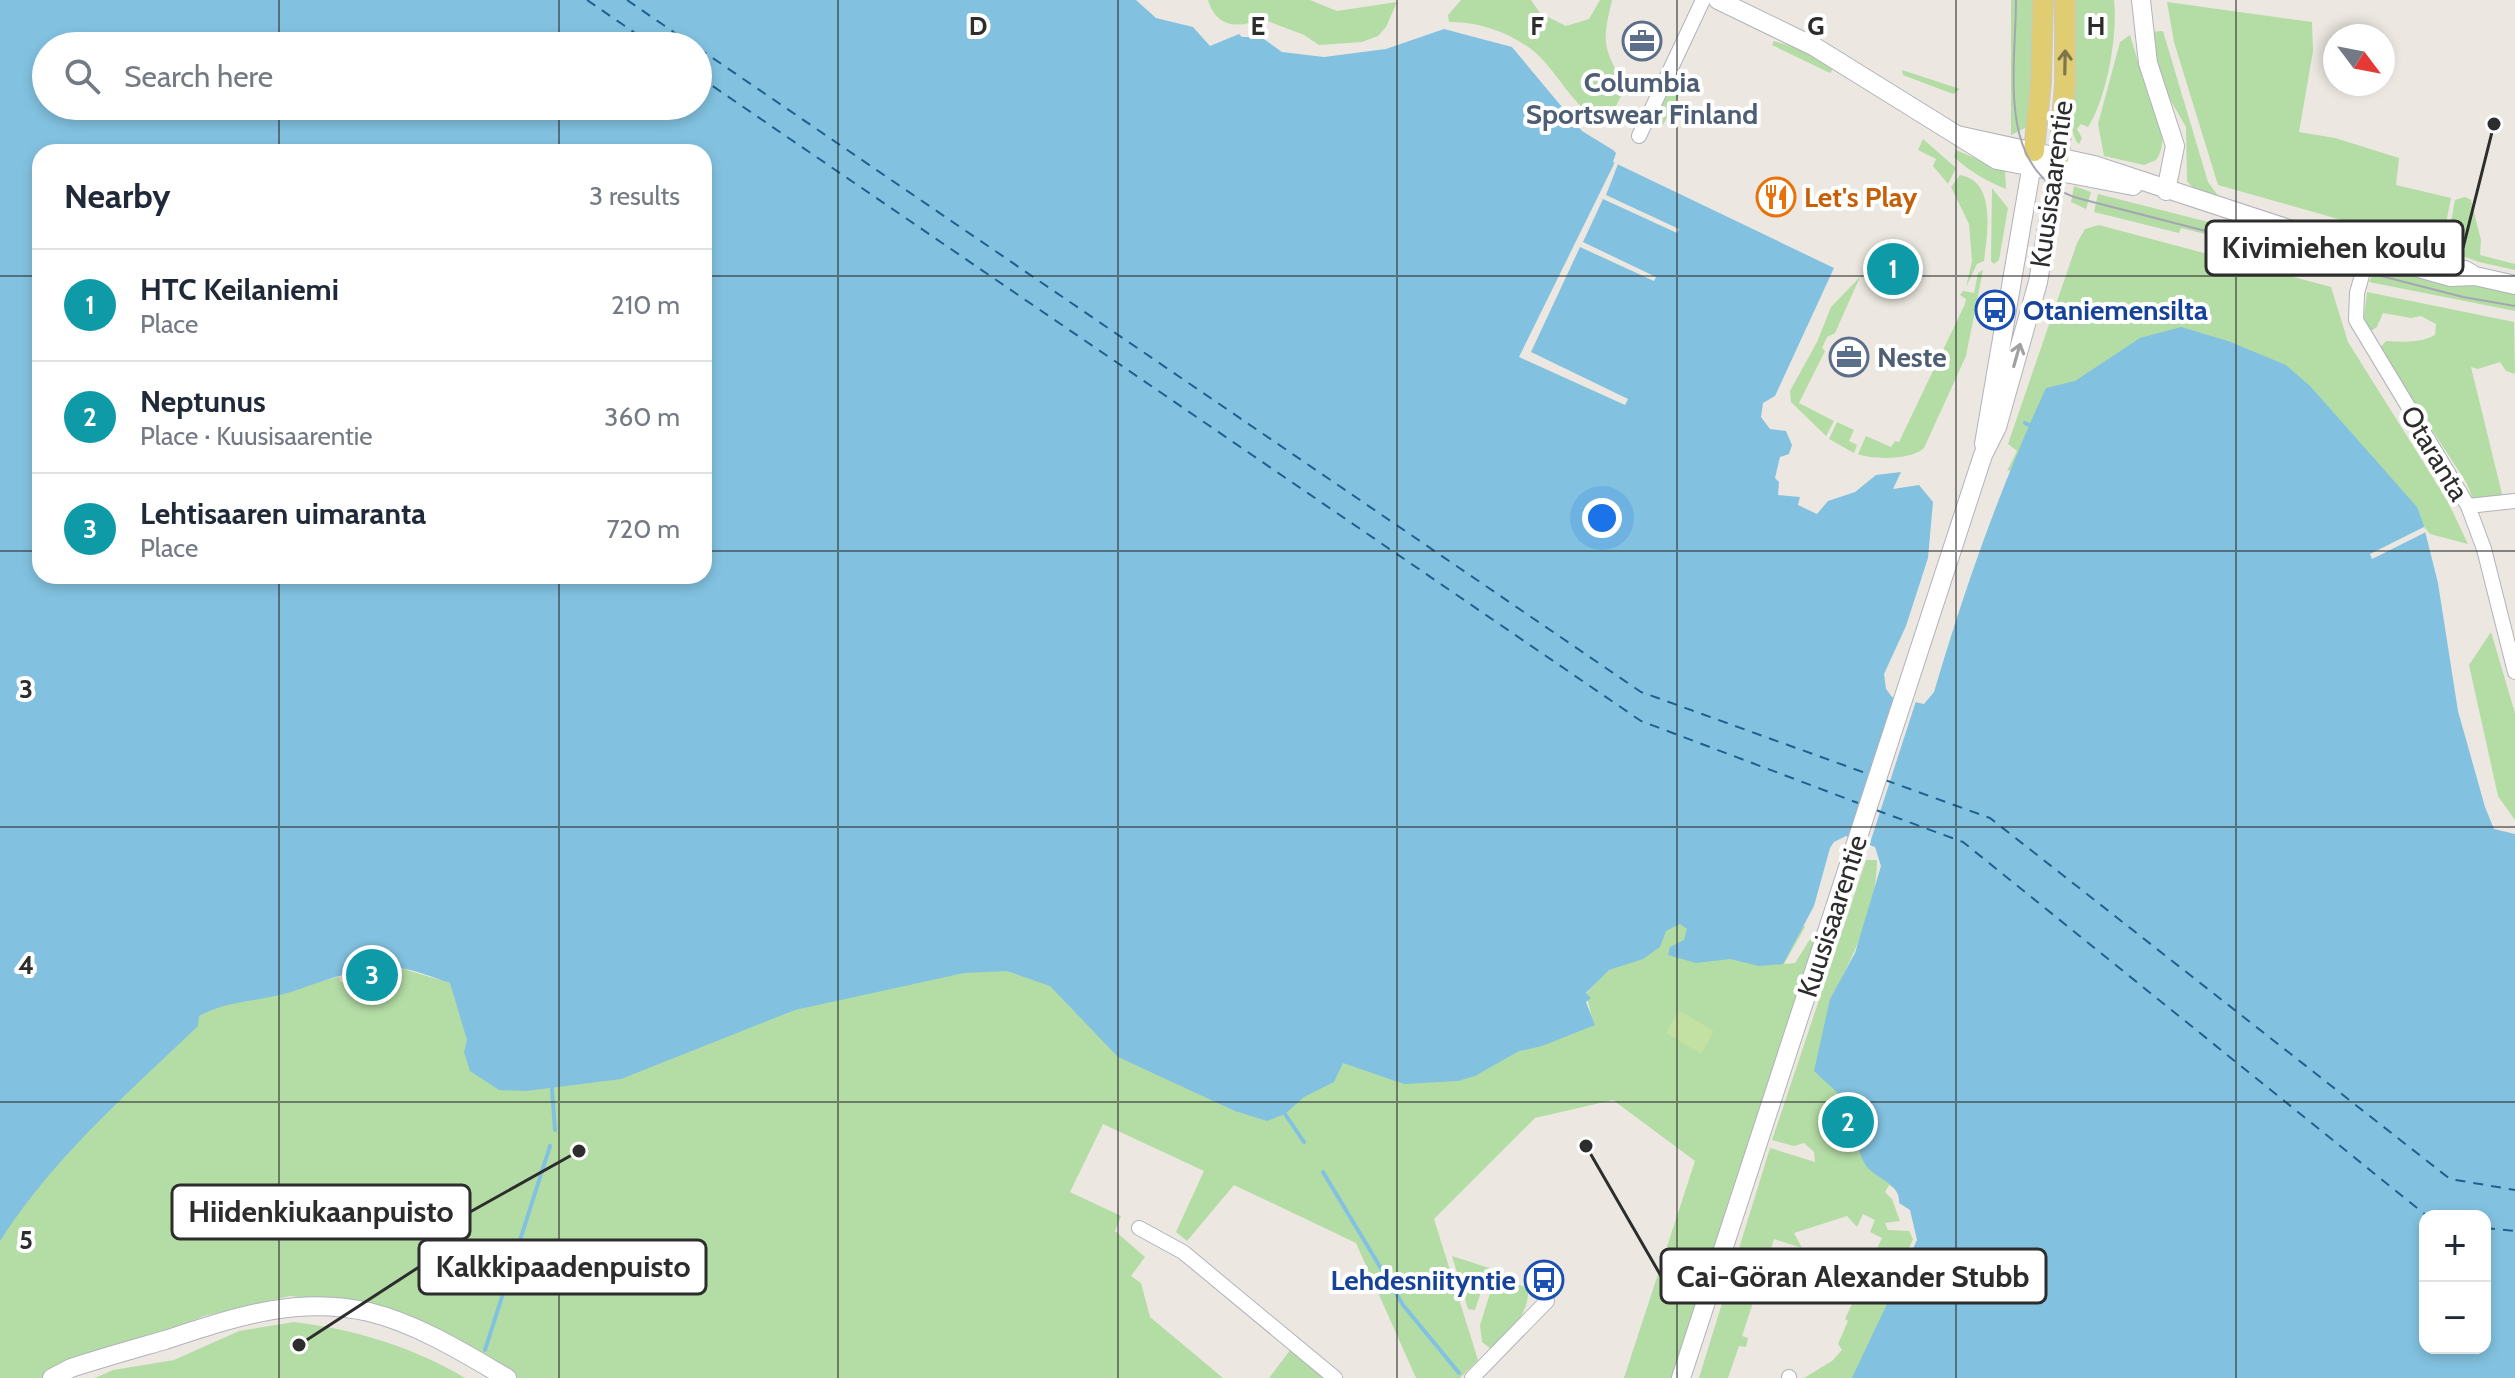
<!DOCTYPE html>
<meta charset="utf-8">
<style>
:root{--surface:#fff;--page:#f2f2f3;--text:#1f2937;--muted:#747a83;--line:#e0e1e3;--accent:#d93025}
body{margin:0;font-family:Cabin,sans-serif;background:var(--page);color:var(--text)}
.controls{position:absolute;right:24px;bottom:24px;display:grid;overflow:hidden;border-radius:16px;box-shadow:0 4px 12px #0003}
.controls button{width:72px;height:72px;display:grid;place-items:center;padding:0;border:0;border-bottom:2px solid var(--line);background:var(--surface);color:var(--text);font:40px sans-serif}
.compass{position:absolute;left:2323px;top:24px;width:72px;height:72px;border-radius:50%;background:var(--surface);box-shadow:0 4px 12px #0003;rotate:122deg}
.you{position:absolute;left:1602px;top:518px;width:28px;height:28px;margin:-20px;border:6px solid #fff;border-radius:50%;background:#1a73e8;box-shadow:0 0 0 12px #1a73e833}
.badge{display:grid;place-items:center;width:52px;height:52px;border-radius:50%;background:var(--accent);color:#fff;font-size:26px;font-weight:700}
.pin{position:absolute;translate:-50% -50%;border:4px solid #fff;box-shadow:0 2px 8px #0006}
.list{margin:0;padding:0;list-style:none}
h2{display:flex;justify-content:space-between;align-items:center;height:104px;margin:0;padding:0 32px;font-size:34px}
h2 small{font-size:26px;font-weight:400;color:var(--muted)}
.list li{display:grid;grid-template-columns:52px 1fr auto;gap:24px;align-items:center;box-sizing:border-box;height:112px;padding:0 32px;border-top:2px solid var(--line)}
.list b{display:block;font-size:30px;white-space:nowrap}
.list p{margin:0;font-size:26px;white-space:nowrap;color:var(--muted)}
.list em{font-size:26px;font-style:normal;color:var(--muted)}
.icon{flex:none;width:44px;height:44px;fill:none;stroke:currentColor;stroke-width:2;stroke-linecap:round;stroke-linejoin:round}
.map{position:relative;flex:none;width:2515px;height:1378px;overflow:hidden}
.search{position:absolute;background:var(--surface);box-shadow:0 4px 12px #0003;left:32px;top:32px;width:680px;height:88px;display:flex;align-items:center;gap:20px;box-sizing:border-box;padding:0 28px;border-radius:44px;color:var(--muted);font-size:30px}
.panel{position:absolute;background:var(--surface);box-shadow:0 4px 12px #0003;left:32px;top:144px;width:680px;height:440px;border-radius:24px}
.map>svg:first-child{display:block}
</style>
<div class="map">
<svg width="2515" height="1378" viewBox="0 0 2515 1378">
<rect width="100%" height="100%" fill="#ece8e1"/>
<path fill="#b4dca5" d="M 1208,0 L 1310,0 L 1337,11 L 1397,2 L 1386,27 L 1378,36 L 1362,42 L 1319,45 L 1304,35 L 1262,19 C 1237,29 1216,27 1208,0 Z
M 1461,0 L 1531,0 L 1540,13 L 1566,26 L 1589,19 L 1600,0 L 1612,0 C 1601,46 1604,47 1625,88 L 1607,124 C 1575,110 1564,82 1541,58 C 1519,35 1479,21 1449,22 L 1448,15 Z
M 2011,0 L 2036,0 L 2027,127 L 2011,135 Z
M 2076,0 L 2114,0 C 2118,34 2107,98 2088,127 L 2081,124 L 2077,129 L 2082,138 L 2079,144 C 2062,131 2075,25 2076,0 Z
M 2167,2 L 2312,22 L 2313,51 L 2299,132 L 2335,138 L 2399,158 L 2396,185 L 2451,198 L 2441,248 L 2218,185 L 2174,42 Z
M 2163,31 L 2208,182 L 2219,197 L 2195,190 L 2187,181 L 2186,127 L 2164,89 L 2149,32 Z
M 2130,35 L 2149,98 C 2162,112 2168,144 2156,160 L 2144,165 L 2104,156 L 2098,124 L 2120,42 Z
M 1774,41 L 1807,51 L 1834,68 L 1830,73 L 1772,45 Z
M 1902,70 L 1960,89 L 1953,94 L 1903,75 Z
M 1669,83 L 1682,90 L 1663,125 L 1655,118 Z
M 1923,139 L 1956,168 L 1948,184 L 1933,166 L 1936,159 L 1918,150 Z
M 1956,150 L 2005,171 L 2006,189 C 1988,182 1969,171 1954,157 Z
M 1960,175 C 1997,181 1987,235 1984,261 L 1977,264 L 1966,287 L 1972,261 L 1969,224 L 1951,187 Z
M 2074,186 L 2091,192 L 2086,209 L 2071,202 Z
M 1992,188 L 2008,208 L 1999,260 L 1994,264 L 1991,261 Z
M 2098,194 L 2228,227 L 2225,239 L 2181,228 L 2179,233 L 2094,212 Z
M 2465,197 L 2471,200 L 2481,240 L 2480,255 L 2515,264 L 2515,270 L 2479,262 L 2446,250 L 2455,200 Z
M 2099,225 L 2331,287 L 2348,342 L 2447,500 L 2468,544 L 2430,534 L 2311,387 L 2296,386 L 2007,471 L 2017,451 L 2008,444 L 2077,243 L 2085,229 Z
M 2384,265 L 2515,294 L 2515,311 L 2369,282 L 2374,271 Z
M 1983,270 L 1966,356 L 1924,448 C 1912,460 1873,460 1858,454 L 1866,436 L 1891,447 L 1895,441 L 1899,442 L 1965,304 L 1966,299 L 1960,295 L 1963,291 L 1974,293 L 1978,273 Z
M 1860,277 L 1835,333 L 1827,337 L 1822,348 L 1825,351 L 1799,403 L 1834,421 L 1826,436 L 1791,402 L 1790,391 L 1817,342 L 1831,307 Z
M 2367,292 L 2514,322 L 2515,374 L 2506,371 L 2500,362 L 2478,369 L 2471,367 L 2503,498 L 2474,501 L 2466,482 L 2379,349 L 2386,341 C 2401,342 2422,343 2435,335 L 2436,324 L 2421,316 L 2411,318 L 2383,313 L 2377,327 L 2371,331 L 2364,317 Z
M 1837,422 L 1854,430 L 1849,441 L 1857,445 L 1854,453 L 1829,439 Z
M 2491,632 L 2515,713 L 2515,820 L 2498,796 L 2469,665 Z
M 1866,860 L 1877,860 C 1877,908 1853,958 1830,1000 L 1841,1047 L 1895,1189 L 1889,1185 L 1885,1192 L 1892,1199 L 1900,1221 L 1885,1223 L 1888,1230 L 1909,1231 L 1913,1239 C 1907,1254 1893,1276 1897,1289 C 1876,1314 1875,1345 1871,1378 L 1804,1378 L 1832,1361 L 1842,1350 L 1838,1344 L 1848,1321 L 1845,1319 L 1882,1238 L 1870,1232 L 1875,1220 L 1863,1214 L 1857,1227 L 1847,1216 L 1794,1233 L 1802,1248 L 1774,1239 L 1742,1336 L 1748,1338 L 1746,1347 L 1739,1346 L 1728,1378 L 1699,1378 L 1770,1148 L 1815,1162 L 1814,1152 L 1804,1143 L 1794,1146 L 1772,1140 Z
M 1802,922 L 1805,927 L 1784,964 L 1795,963 L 1812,936 L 1819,936 L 1672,1378 L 1624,1378 L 1695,1161 L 1613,1100 L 1535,1118 L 1434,1219 L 1478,1360 L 1460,1378 L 1416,1378 L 1356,1243 L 1234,1185 L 1187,1241 L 1176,1232 L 1204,1171 L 1103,1124 L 1070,1192 L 1121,1216 L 1115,1231 L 1145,1257 L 1131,1276 L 1141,1283 L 1150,1317 L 1223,1378 L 518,1378 L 495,1363 L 365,1304 L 290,1296 L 204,1316 L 47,1378 L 0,1378 L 0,1164 L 162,1016 L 352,974 L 397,967 L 450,983 L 963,959 L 1344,1040 L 1594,1025 L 1586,994 C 1593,987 1601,975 1609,970 C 1635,954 1653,966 1665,931 L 1680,924 Z
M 1452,1256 L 1489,1268 L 1475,1310 L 1468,1309 Z
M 1501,1279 L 1528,1288 C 1530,1316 1508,1331 1491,1349 L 1482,1342 L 1480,1325 L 1493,1284 Z
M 294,1322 C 353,1329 414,1347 465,1378 L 95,1378 L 113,1370 L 174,1360 L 239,1331 Z
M 1291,1349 L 1326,1378 L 1269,1378 Z"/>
<path fill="#ede9c9" d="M 397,967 L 399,979 L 340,982 L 339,976 Z"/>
<path fill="#c3e1a2" d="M 1679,1010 L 1714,1031 L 1701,1054 L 1666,1033 Z"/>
<path fill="#82c2e0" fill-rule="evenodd" d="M 0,0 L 1136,0 L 1156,18 L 1193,27 L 1210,46 L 1239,34 L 1242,37 L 1261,37 L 1282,52 L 1324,57 L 1386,49 L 1444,29 L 1512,47 L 1582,131 L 1613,150 L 1616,153 L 1613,162 L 1834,268 L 1775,396 L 1763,403 L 1761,417 L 1770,429 L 1786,431 L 1792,445 L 1789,454 L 1780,457 L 1775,478 L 1779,482 L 1778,495 L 1800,497 L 1798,505 L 1817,514 L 1828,501 L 1855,492 L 1876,475 L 1901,472 L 1893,489 L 1919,485 L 1933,502 L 1928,558 L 1906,626 L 1884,674 L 1886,689 L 1892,697 L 1924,704 L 1934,692 C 1965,587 2000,488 2046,388 L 2075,381 L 2140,338 L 2181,327 L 2228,341 L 2286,365 L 2311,387 L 2417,507 L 2423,523 L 2438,583 L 2458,711 L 2485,807 L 2494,829 L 2515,834 L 2515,1378 L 1852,1378 L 1917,1240 L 1910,1210 L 1899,1203 C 1901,1184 1877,1179 1867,1167 C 1856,1152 1854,1128 1857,1111 L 1814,1071 L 1830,999 L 1855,953 L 1881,866 L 1875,847 L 1846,836 L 1834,842 L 1830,848 L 1814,906 L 1783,964 L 1759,966 L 1730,959 L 1696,963 L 1668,955 L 1670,947 L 1684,940 L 1687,929 L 1680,924 L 1666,931 L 1660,947 L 1643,959 L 1609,970 L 1586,993 L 1591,998 L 1586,1002 L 1595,1025 L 1542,1046 L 1519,1051 L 1475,1076 L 1458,1081 L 1404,1084 L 1343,1063 L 1334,1082 L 1304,1097 L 1285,1114 L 1267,1121 L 1235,1111 L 1118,1057 L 1050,986 L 1007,971 L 964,973 L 795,1010 L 621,1079 L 526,1091 L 499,1090 L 470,1071 L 464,1052 L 467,1040 L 450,983 C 433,978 413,968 396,968 C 362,966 326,980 294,991 C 261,1002 231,999 199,1016 L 198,1026 C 127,1094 53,1158 0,1241 ZM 46,46 L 698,46 L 698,106 L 46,106 ZM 40,152 L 704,152 L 704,576 L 40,576 ZM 2425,1216 L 2485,1216 L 2485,1348 L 2425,1348 Z"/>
<path fill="#ece8e1" d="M 1615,162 L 1618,164 L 1606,195 L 1679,229 L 1677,233 L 1603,199 L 1583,242 L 1656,277 L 1654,281 L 1580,247 L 1531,352 L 1628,399 L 1625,405 L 1519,357 Z
M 2424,527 L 2426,532 L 2372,559 L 2370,554 Z
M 1896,695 L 1916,701 L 1868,849 L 1848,841 Z"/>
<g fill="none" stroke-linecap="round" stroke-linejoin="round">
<path stroke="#82c2e0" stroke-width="4" d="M 2025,423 L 2029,425
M 552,1088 L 555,1130
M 1285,1114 L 1304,1142
M 1323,1172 L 1403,1305 L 1459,1373
M 485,1350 L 550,1146"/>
<path stroke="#1f618e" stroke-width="2" stroke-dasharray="10 8" stroke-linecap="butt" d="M 587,0 L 654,46
M 627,0 L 694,46
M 698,48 L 1641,692 L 1871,775
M 698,76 L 1641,721 L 1858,803
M 1885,780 L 1990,818 L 2450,1179 L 2515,1190
M 1876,810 L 1963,842 L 2427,1216
M 2485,1228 L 2515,1231"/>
<g stroke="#b1b2bb" stroke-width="16">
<path id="street" d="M 1639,136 L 1703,0
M 2371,243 L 2357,293 L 2356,320 L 2468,506 L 2484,549 L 2515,672
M 2468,506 L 2515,501
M 1139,1228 L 1183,1252 L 1335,1378
M 1472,1378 L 1547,1301
M 1789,1378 L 1789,1377"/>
</g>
<g stroke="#b1b2bb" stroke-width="20">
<path id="secondary" d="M 1718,0 L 1815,47 L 1997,160 L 2133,186
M 2141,0 L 2148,63 L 2175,146 L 2166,191
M 1957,135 L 2094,165 L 2344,247 L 2451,277 L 2475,276
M 2465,270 L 2475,276 L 2515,285
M 1984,444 L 2033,158
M 52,1378 L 71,1368 C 102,1358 134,1349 165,1340 C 233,1318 296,1295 369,1312 C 418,1324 464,1353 507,1378
M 1681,1378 L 1983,455 L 1997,427 L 2038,282 L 2059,156"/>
</g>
<g stroke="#c8c8c8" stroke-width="22">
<path id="primary" d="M 2034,151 L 2041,82 L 2043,0
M 2059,156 L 2065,84 L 2065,0"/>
</g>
<use href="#street" stroke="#fff" stroke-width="14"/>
<use href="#secondary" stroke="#fff" stroke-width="18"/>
<use href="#primary" stroke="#e0cd72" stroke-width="20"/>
<path stroke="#a4a6b4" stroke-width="2" d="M 2016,0 C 2016,69 1994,175 2081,199 L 2463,297 L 2515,306"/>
</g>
<defs><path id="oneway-shaft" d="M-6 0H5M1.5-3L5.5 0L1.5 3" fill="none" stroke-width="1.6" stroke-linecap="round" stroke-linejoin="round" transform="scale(2)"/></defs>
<use stroke="#7e754c" href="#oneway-shaft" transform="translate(2065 62) rotate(-89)"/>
<use stroke="#a0a0a0" href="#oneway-shaft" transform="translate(2017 355) rotate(-74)"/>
<path fill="none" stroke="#2d2d2d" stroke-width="2" stroke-opacity="0.55" d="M 279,0 L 279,46M 559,0 L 559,46M 838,0 L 838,1378M 1118,0 L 1118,1378M 1397,0 L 1397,1378M 1677,0 L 1677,1378M 1956,0 L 1956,1378M 2236,0 L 2236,1378M 279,106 L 279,152M 559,106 L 559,152M 0,276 L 40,276M 704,276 L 2515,276M 0,551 L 40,551M 704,551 L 2515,551M 279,576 L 279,1378M 559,576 L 559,1378M 0,827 L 2515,827M 0,1102 L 2515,1102"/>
<defs>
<g id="office-ring" transform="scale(2)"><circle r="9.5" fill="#fff" stroke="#5c6f8a" stroke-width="1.5"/><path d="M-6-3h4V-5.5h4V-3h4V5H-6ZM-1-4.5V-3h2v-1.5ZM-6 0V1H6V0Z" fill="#5c6f8a"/></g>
<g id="restaurant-ring" transform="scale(2)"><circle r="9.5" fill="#fff" stroke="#e8710a" stroke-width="1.5"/><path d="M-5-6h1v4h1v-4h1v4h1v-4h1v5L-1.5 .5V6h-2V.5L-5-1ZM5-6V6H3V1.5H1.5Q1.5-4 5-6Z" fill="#e8710a"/></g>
<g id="bus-ring" transform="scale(2)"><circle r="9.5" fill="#fff" stroke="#1a4fb4" stroke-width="1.5"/><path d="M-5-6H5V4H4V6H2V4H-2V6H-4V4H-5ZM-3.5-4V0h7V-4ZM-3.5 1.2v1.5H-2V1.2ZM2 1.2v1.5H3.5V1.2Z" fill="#1a4fb4"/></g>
</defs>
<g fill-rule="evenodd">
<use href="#office-ring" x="1642" y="41"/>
<use href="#restaurant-ring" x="1776" y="197"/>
<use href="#bus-ring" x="1995" y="310"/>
<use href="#office-ring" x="1849" y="357"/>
<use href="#bus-ring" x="1544" y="1280"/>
</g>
<g text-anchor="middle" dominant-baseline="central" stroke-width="8" stroke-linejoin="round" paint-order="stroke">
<g font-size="28" font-weight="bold" fill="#4e5e75" stroke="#fff">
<text x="1642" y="82">Columbia<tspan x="1642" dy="32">Sportswear Finland</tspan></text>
<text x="1877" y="357" text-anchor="start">Neste</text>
</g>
<g font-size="28" fill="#2d2d2d" stroke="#fff">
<text transform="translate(2051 184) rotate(-82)">Kuusisaarentie</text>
<text transform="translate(2435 453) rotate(59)">Otaranta</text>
<text transform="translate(1832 916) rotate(-72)">Kuusisaarentie</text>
</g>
<g font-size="28" font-weight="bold" fill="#c56008" stroke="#fff" text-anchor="start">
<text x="1804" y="197">Let's Play</text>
</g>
<g font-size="28" font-weight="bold" fill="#164399" stroke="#fff" text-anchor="start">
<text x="2023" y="310">Otaniemensilta</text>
<text x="1516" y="1280" text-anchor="end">Lehdesniityntie</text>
</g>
</g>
<g font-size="26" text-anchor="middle" font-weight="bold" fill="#2d2d2d" stroke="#fff" stroke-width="8" stroke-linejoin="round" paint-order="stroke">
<text x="978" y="35">D</text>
<text x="1258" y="35">E</text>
<text x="1537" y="35">F</text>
<text x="1816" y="35">G</text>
<text x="2096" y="35">H</text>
<text x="26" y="698">3</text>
<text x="26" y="974">4</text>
<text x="26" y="1249">5</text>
</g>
<path fill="none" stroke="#2d2d2d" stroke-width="3" d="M2494 124L2463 248M579 1151L470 1212M299 1345L419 1267M1586 1146L1661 1276"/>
<g fill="#2d2d2d" stroke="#fff" stroke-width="3">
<circle cx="2494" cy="124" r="8"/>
<circle cx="579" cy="1151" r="8"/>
<circle cx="299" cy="1345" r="8"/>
<circle cx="1586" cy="1146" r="8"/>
</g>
<g fill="#fff" stroke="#2d2d2d" stroke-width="3">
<rect x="2206" y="221" width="257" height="54" rx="8"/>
<rect x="172" y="1185" width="298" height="54" rx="8"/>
<rect x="419" y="1240" width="287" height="54" rx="8"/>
<rect x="1661" y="1249" width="385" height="54" rx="8"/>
</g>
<g font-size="30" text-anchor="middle" font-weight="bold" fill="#2d2d2d">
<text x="2334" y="258">Kivimiehen koulu</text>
<text x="321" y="1222">Hiidenkiukaanpuisto</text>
<text x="563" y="1277">Kalkkipaadenpuisto</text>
<text x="1853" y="1287">Cai-Göran Alexander Stubb</text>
</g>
</svg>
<div class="controls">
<button>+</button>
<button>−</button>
</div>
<svg class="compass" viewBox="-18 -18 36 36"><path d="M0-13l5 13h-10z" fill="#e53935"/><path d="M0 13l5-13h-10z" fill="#747a83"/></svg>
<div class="you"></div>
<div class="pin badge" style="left:1893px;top:269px;background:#0f9aa8">1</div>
<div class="pin badge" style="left:1848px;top:1122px;background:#0f9aa8">2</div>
<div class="pin badge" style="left:372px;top:975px;background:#0f9aa8">3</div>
<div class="search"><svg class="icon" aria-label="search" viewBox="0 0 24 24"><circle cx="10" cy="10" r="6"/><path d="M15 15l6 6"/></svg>Search here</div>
<section class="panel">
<h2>Nearby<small>3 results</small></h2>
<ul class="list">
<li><span class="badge" style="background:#0f9aa8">1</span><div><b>HTC Keilaniemi</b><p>Place</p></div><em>210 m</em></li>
<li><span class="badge" style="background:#0f9aa8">2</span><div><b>Neptunus</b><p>Place · Kuusisaarentie</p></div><em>360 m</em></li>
<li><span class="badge" style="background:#0f9aa8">3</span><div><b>Lehtisaaren uimaranta</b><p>Place</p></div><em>720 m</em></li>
</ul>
</section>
</div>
